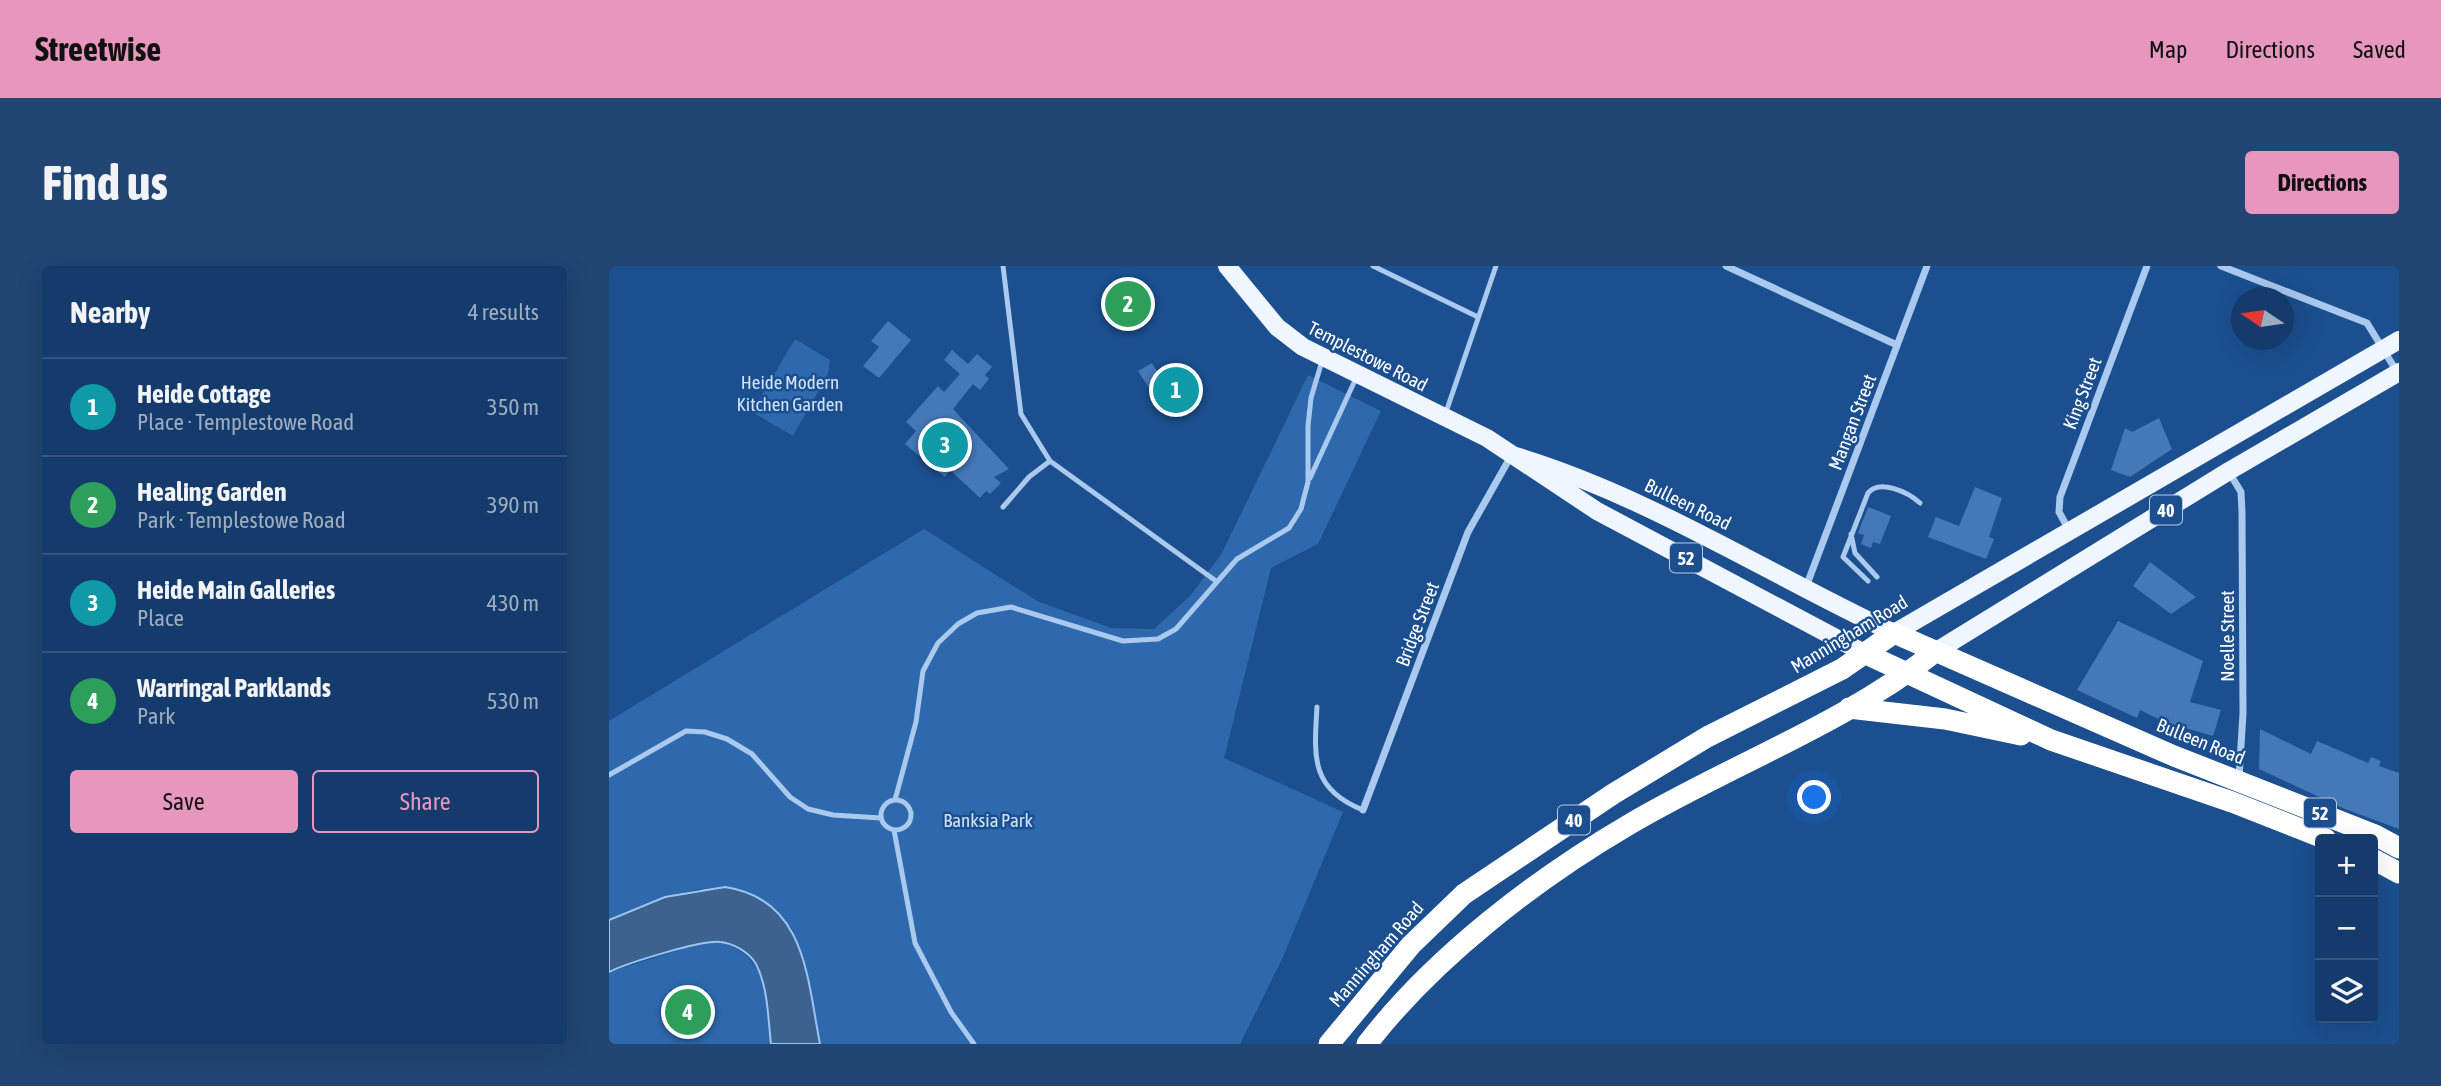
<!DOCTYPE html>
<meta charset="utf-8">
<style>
:root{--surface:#143b6b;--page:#214673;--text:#f1f3f6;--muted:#9dadc1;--line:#33557e;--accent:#e797bd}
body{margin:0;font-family:"Asap Condensed",sans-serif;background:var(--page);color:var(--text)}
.controls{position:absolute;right:21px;bottom:21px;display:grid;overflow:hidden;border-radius:7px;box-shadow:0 7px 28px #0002}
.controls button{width:63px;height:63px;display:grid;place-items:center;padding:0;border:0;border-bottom:2px solid var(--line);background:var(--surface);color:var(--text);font:35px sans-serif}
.compass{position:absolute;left:1622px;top:21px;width:63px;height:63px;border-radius:50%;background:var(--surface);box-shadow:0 7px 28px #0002;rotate:283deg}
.you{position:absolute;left:1206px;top:532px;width:24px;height:24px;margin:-18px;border:5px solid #fff;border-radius:50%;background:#1a73e8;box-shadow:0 0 0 10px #1a73e833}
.badge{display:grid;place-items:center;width:46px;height:46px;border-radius:50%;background:var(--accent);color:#fff;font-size:23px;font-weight:700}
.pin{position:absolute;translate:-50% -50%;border:4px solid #fff;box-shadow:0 2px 7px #0006}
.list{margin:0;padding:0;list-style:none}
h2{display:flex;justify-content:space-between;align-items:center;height:91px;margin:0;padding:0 28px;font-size:30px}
h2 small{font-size:23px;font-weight:400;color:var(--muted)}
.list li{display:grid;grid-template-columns:46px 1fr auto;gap:21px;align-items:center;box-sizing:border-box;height:98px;padding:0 28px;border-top:2px solid var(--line)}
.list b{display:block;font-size:26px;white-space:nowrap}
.list p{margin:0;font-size:23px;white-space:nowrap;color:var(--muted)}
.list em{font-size:23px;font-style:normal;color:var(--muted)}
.actions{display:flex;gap:14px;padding:21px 28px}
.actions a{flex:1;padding:16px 0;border:2px solid var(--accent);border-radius:7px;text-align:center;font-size:24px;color:var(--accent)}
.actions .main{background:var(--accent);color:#111}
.icon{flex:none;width:38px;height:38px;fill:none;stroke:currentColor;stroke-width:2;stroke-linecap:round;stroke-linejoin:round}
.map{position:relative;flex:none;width:1790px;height:778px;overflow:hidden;border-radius:7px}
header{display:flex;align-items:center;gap:42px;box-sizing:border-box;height:98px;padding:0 35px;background:var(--accent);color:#111}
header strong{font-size:33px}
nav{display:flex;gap:38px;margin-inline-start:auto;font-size:24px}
.intro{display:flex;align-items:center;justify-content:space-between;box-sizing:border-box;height:168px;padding:0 42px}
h1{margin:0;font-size:49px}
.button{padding:18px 32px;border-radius:7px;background:var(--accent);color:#111;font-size:24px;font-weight:700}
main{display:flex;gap:42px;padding:0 42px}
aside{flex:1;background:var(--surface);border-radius:7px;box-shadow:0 7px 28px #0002}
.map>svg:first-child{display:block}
</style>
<header>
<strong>Streetwise</strong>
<nav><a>Map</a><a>Directions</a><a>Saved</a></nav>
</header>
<div class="intro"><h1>Find us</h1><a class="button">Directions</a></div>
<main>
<aside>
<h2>Nearby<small>4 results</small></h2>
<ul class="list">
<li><span class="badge" style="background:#0f9aa8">1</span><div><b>Heide Cottage</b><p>Place · Templestowe Road</p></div><em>350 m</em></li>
<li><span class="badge" style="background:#2e9e5b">2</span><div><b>Healing Garden</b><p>Park · Templestowe Road</p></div><em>390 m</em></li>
<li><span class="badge" style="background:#0f9aa8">3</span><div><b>Heide Main Galleries</b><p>Place</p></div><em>430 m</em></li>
<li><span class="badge" style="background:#2e9e5b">4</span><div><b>Warringal Parklands</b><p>Park</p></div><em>530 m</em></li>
</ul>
<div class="actions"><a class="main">Save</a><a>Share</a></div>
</aside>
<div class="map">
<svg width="1790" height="778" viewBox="0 0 1790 778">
<rect width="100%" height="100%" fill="#1b4f8f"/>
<path fill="#2e69ad" d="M 186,73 L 221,94 L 219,108 L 184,170 L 143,146 Z
M 699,109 L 772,145 L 709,278 L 662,302 L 615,492 L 734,546 L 674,691 L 631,778 L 211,778 L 194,692 L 182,661 L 91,623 L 56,631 L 0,654 L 0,455 L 315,263 L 428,335 L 502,362 L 545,363 L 582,329 L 613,287 Z
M 110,675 C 162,691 156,732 162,778 L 0,778 L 0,706 L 89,678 Z"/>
<path fill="#3c6290" stroke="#9cc4f0" stroke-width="2" d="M 116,621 C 197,633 198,712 211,778 L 162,778 C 159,752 159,721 147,698 C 140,686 124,677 111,676 C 92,674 18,697 0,706 L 0,654 L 56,631 Z"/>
<path fill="#4478b7" d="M 279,55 L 302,74 L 270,112 L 254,100 L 270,81 L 262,75 Z
M 343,84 L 359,98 L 368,88 L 383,101 L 376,109 L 380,113 L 371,124 L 364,118 L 344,143 L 400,203 L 385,211 L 392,217 L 381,228 L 377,225 L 371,232 L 341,204 L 336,211 L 296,178 L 307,165 L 297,156 L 329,120 L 335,126 L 351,108 L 335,94 Z
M 543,97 L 553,114 L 540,122 L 529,105 Z
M 574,104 L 588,128 L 561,144 L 547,121 Z
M 1550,152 L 1563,183 L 1521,211 L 1502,204 L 1516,162 L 1523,166 Z
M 1366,221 L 1393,232 L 1380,271 L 1385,273 L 1377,293 L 1319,271 L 1327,251 L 1350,260 Z
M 1259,241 L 1282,250 L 1271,278 L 1264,276 L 1262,282 L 1252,278 L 1255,269 L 1249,267 Z
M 1541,296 L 1587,331 L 1562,348 L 1524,320 Z
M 1509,355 L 1594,395 L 1581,436 L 1612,444 L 1604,470 L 1573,461 L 1572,464 L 1531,444 L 1528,452 L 1468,424 Z
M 1651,463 L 1702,488 L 1708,475 L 1759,497 L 1762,491 L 1772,495 L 1770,500 L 1790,507 L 1790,563 L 1736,543 L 1650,503 Z"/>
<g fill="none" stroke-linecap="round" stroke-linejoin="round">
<path stroke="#a9c9ee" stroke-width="5" d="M 394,0 L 412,148 L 441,195 L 607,315
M 764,0 L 869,51
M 836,149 L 887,0
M 701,212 L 748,110
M 394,241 L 420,211 L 441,195
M 1242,268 L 1246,287 L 1268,311
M 1259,315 L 1234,291 L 1259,227 C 1271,213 1299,226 1311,237
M 708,441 C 705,490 701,523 754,544
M 0,509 L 77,465 L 96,466 L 118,473 L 143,488 L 181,531 L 199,543 L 224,549 L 272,552
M 286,534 L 307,456 L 314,405 L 329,377 L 349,358 L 368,347 L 402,341 L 514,375 L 549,373 L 567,363 L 628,293 L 680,262 L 692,243 L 699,216 L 699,160 L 702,132 L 713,95
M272 549a15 15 0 1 1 30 0a15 15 0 1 1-30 0Z
M 285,564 L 306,677 L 342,746 L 365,778"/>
<path stroke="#a9c9ee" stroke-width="7" d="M 1117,0 L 1288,79
M 1612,0 L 1758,57 L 1788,106
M 1620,206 L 1632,226 L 1633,246 L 1634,447 L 1630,512
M 1460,264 L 1450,246 L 1451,231 L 1538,0
M 1197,321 L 1318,0
M 754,544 L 859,266 L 902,190"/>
<path stroke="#f0f6ff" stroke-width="18" d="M 618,0 L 668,61 L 694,81 L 878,172 L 988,245 L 1255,387
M 903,189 C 1038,229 1159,308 1285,367 L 1790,74
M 1326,386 L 1620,205 L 1790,106"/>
<path stroke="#fff" stroke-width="21" d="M 1255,387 L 1442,474 L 1623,536 L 1717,573
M 1240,442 L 1336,453 L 1412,469
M 1764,593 L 1790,607
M 720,778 L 802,679 L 855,628 L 1004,528 L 1098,471 L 1233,403 L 1285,367 L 1565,490 L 1766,569 L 1790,582
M 758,778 C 825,691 927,613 1021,558 C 1121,499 1235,458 1326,386"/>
</g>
<g text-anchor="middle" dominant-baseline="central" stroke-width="5" stroke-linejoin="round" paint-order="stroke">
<g fill="#1b4f8f" stroke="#bbcadd" stroke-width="2">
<rect x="1541" y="229.5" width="32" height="29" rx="5"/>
<rect x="1061" y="277.5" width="32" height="29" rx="5"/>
<rect x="1695" y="532.5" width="32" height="29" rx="5"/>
<rect x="949" y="539.5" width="32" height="29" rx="5"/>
</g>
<g font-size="18" font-weight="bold" fill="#fff">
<text x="1557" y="244">40</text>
<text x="1077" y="292">52</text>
<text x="1711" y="547">52</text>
<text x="965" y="554">40</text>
</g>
<g font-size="19" fill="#fff" stroke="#1b4f8f">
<text transform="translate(759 90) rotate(27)">Templestowe Road</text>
<text transform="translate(1473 127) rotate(-69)">King Street</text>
<text transform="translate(1243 156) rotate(-69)">Mangan Street</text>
<text transform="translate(1079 238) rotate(26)">Bulleen Road</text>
<text transform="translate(808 358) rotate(-69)">Bridge Street</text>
<text transform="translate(1240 368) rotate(-31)">Manningham Road</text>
<text transform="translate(1618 370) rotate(-90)">Noelle Street</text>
<text transform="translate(1592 475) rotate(22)">Bulleen Road</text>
<text transform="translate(767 688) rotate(-49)">Manningham Road</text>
</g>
<g font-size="19" fill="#cfe3fa" stroke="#1b4f8f">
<text x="181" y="116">Heide Modern<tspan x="181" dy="22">Kitchen Garden</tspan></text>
<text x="379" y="554">Banksia Park</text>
</g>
</g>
</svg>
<div class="controls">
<button>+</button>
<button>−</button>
<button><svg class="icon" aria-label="layers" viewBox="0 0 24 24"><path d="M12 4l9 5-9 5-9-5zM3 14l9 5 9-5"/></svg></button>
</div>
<svg class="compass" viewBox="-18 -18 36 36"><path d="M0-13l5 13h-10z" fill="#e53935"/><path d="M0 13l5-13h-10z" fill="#9dadc1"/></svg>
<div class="you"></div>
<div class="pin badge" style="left:567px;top:124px;background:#0f9aa8">1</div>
<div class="pin badge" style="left:519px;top:38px;background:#2e9e5b">2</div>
<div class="pin badge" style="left:336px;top:179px;background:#0f9aa8">3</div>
<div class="pin badge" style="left:79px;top:746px;background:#2e9e5b">4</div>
</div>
</main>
